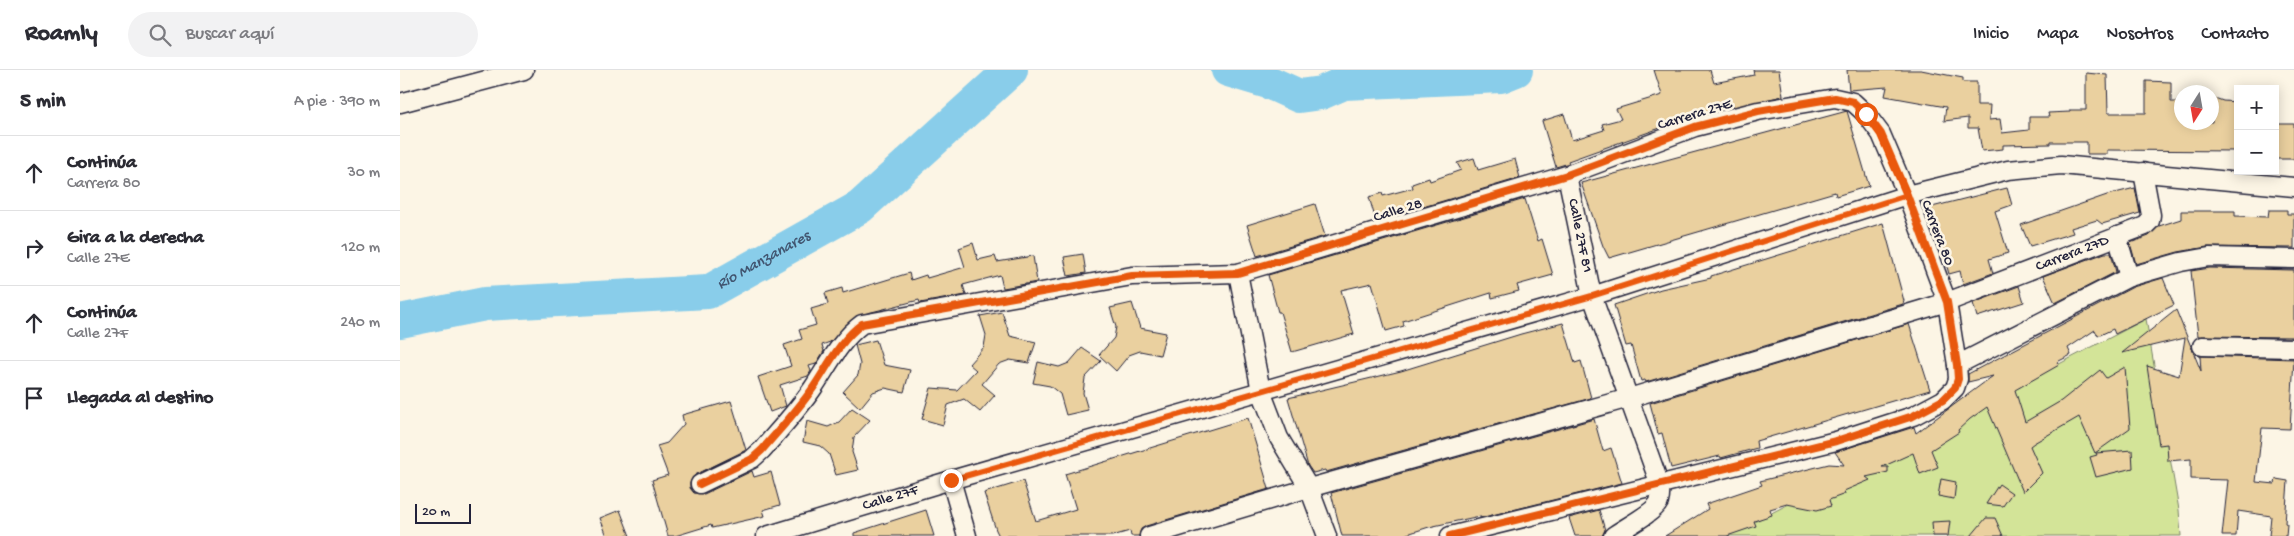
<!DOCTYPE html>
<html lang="es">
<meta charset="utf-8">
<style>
:root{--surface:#fff;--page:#f2f2f3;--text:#2b2b33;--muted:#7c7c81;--line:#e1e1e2}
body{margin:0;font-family:"Gochi Hand",sans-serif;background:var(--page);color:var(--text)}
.controls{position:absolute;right:15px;top:15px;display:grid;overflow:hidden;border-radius:0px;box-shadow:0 2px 12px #0003}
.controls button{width:45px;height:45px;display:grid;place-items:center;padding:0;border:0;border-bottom:1px solid var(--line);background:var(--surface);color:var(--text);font:25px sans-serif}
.compass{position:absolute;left:1774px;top:15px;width:45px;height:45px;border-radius:50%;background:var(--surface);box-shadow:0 2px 12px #0003;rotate:191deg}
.scale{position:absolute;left:15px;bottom:12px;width:56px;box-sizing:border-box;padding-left:5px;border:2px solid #22223b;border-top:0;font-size:14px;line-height:18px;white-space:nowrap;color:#22223b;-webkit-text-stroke:4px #fcf5e5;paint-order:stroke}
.stop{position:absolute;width:15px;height:15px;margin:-11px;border:4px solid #ea580c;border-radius:50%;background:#fff}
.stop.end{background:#ea580c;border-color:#fff;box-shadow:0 1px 5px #0008}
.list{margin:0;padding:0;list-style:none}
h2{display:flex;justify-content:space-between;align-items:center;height:65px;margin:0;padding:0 20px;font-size:21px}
h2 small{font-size:16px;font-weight:400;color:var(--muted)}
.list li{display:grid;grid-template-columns:32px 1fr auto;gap:15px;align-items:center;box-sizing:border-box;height:75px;padding:0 20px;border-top:1px solid var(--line)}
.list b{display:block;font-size:19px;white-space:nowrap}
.list p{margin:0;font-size:16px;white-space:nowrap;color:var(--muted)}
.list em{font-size:16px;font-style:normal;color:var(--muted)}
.icon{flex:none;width:28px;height:28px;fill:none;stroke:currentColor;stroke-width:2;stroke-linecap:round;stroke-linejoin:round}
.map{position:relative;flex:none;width:1894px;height:466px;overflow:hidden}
header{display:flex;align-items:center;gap:30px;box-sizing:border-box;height:70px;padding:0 25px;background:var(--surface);border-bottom:1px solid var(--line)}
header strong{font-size:24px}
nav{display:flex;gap:28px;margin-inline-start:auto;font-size:18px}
.search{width:350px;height:45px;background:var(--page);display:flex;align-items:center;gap:12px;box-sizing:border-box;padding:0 18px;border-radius:28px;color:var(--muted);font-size:19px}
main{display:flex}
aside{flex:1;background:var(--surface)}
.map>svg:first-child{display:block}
</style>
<header>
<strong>Roamly</strong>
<div class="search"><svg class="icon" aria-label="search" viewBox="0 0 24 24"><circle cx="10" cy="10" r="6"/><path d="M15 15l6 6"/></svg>Buscar aquí</div>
<nav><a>Inicio</a><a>Mapa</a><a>Nosotros</a><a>Contacto</a></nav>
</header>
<main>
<aside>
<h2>5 min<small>A pie · 390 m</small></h2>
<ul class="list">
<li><svg class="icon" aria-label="ahead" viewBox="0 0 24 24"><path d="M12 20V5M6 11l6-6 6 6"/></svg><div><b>Continúa</b><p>Carrera 80</p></div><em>30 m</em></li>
<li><svg class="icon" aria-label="right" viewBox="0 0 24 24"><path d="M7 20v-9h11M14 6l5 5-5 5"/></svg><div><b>Gira a la derecha</b><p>Calle 27E</p></div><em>120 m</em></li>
<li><svg class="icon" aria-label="ahead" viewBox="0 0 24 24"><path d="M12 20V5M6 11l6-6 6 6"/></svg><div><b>Continúa</b><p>Calle 27F</p></div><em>240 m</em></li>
<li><svg class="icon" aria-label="arrive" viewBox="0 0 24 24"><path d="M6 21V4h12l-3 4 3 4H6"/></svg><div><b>Llegada al destino</b></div></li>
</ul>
</aside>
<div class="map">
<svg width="1894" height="466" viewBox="0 0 1894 466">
<rect width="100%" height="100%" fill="#fcf5e5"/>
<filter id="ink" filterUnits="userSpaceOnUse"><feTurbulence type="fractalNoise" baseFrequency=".02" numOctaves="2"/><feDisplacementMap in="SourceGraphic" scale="10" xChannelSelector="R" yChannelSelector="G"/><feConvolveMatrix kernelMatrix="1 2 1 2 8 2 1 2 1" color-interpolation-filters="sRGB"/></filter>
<g filter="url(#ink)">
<path fill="#d3e498" stroke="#7a836a" d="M 1746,249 L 1779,440 L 1781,466 L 1327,466 Z"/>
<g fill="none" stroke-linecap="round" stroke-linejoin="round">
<g stroke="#89cdea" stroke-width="34">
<path d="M 828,0 L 868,12 L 899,26 L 921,23 L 944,13 L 1101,6 L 1116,0"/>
<path id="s1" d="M 0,251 L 85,234 L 308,222 L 460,137 L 611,0"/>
</g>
</g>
<path fill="#ead09f" stroke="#22223b" d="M 1254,0 L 1310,0 L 1314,13 L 1354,5 L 1353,0 L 1379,0 L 1383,26 L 1291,47 L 1168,91 L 1169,93 L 1156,97 L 1142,51 L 1164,44 L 1172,70 L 1204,60 L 1202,54 L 1221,49 L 1216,39 L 1262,25 Z
M 1447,0 L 1521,0 L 1563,8 L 1563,12 L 1577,12 L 1577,35 L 1590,35 L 1589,50 L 1600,49 L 1602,63 L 1629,60 L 1629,47 L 1649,47 L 1648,43 L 1670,42 L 1670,40 L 1686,40 L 1686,3 L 1707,5 L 1708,43 L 1746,43 L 1746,11 L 1771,12 L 1771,32 L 1782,32 L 1782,52 L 1812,52 L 1812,27 L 1823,31 L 1838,32 L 1837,81 L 1707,80 L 1707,84 L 1687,84 L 1687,72 L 1650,72 L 1650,74 L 1603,75 L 1603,79 L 1582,81 L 1578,58 L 1568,58 L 1568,48 L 1544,51 L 1546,37 L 1485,26 L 1487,17 L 1449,20 Z
M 1447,41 L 1469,116 L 1436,126 L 1435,122 L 1209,188 L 1203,176 L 1181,113 Z
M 1875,54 L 1894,54 L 1894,89 L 1875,89 Z
M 1074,88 L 1078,100 L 1115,89 L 1120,108 L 976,151 L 969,127 L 982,123 L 983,126 L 1013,118 L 1012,114 L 1029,108 L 1030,111 L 1061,100 L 1057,93 Z
M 1607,118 L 1612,135 L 1595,141 L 1608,183 L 1589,189 L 1593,203 L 1563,214 L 1560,201 L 1549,204 L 1541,175 L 1538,176 L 1528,138 Z
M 1735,118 L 1740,143 L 1702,154 L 1697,150 L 1671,158 L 1673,163 L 1630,176 L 1621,155 L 1707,125 Z
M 1125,129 L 1138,171 L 1142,169 L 1153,205 L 1117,215 L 1119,221 L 1092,228 L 1091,223 L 1003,251 L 1004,256 L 986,261 L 972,213 L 941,220 L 954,264 L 892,282 L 880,242 L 878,242 L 868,205 Z
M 915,134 L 925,166 L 857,186 L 847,155 Z
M 1869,140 L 1887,140 L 1887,144 L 1894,144 L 1894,178 L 1807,177 L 1778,182 L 1736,194 L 1730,173 L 1749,166 L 1759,156 L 1781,149 L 1781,141 L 1835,141 L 1835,146 L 1868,147 Z
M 1483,153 L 1504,231 L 1503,234 L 1246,312 L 1245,310 L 1241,311 L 1231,275 L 1226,276 L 1214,235 L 1261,219 L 1311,208 L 1311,206 Z
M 573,173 L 578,190 L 595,186 L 597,192 L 633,186 L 637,212 L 603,218 L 600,205 L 563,215 L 566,225 L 520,233 L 519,230 L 456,246 L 430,272 L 422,275 L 424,281 L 416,294 L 409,296 L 411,301 L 408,306 L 380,315 L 386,336 L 370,342 L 358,307 L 391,296 L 384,275 L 402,269 L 399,260 L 416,255 L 411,239 L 428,234 L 425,223 L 442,218 L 443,223 L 509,203 L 511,210 L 526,205 L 527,208 L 565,197 L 559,178 Z
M 1705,183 L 1711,183 L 1716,202 L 1655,233 L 1643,206 Z
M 683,184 L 686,203 L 668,206 L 664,187 Z
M 1810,198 L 1894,200 L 1894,267 L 1798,266 L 1791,201 Z
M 1763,208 L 1774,235 L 1715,264 L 1713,259 L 1698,266 L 1695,260 L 1668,278 L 1671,285 L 1657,292 L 1659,295 L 1615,320 L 1625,352 L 1661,331 L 1700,300 L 1706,308 L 1725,297 L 1730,358 L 1695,383 L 1679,347 L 1634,373 L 1630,376 L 1642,403 L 1623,422 L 1587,337 L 1570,349 L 1558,360 L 1559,362 L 1531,380 L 1538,397 L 1520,404 L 1513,383 L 1482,397 L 1488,397 L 1488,402 L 1466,407 L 1470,410 L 1444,421 L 1445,424 L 1429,430 L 1431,436 L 1417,440 L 1387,434 L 1370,439 L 1372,445 L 1354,451 L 1356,456 L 1327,466 L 1265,466 L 1308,439 L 1306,434 L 1362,415 L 1360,411 L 1429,394 L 1444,395 L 1435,382 L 1514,357 L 1516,363 L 1593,306 L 1568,312 L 1568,304 L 1733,217 Z
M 1619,216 L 1624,232 L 1577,247 L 1573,233 Z
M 732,233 L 740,258 L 766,263 L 760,285 L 740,281 L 729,285 L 716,301 L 699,285 L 714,268 L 716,257 L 710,238 Z
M 1776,240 L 1801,301 L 1800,286 L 1894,289 L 1890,359 L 1862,358 L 1856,412 L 1875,414 L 1876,409 L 1888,411 L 1885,453 L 1887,454 L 1886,466 L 1869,466 L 1871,446 L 1838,441 L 1836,466 L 1822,466 L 1828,410 L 1791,409 L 1791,389 L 1768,391 L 1767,374 L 1759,375 L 1747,296 L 1779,306 L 1785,268 L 1722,283 Z
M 602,242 L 610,266 L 636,272 L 629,293 L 610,290 L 599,294 L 582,314 L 595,325 L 580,342 L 564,329 L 548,335 L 543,355 L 522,349 L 531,318 L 557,320 L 576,300 L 569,294 L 584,277 L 586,265 L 580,246 Z
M 1163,253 L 1175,293 L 1181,291 L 1191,328 L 926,402 L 925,400 L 913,403 L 908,396 L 888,328 L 1001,301 L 1121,264 Z
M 1509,254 L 1530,320 L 1356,371 L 1357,378 L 1321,388 L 1320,386 L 1271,398 L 1262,363 L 1258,364 L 1250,333 Z
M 476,270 L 484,295 L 510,300 L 504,322 L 485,318 L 473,322 L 460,338 L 443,322 L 458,305 L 460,294 L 455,275 Z
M 682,278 L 701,291 L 685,308 L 683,323 L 688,340 L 666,345 L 660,324 L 650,316 L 633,313 L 638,292 L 659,297 L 669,293 Z
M 331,331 L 346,380 L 295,405 L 290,413 L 290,418 L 294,423 L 304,424 L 352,401 L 354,407 L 371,402 L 380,435 L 363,440 L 365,446 L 312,458 L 311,455 L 275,466 L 268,466 L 252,410 L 268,405 L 257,376 L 267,373 L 284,354 L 282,345 Z
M 452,338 L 470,350 L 454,367 L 452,382 L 458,400 L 436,405 L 429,384 L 420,376 L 403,372 L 407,351 L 428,357 L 439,352 Z
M 848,348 L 869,419 L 746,456 L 741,459 L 739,466 L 731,466 L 730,461 L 712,466 L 599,466 L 596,460 L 584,423 L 623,411 L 636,451 L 676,439 L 665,404 Z
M 1194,349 L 1203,381 L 1211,378 L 1222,413 L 1080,448 L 1080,446 L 1029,457 L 1001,466 L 942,466 L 931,423 Z
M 1732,380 L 1733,398 L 1696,407 L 1690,387 L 1697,385 L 1696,383 Z
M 1541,409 L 1556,412 L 1554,429 L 1538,426 Z
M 1599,414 L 1612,423 L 1603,436 L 1586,434 Z
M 220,440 L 230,466 L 207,466 L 200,448 Z
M 526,440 L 534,466 L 454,466 L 454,463 Z
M 1199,440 L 1205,460 L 1202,466 L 1175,466 L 1169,448 Z
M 1586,448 L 1595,448 L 1603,466 L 1571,466 Z
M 1550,451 L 1548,466 L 1533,466 L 1532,452 Z"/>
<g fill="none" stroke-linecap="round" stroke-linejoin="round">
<g stroke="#22223b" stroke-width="21">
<g id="street">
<path d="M 0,33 L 124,0"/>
<path id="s2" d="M 1167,105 L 1192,226 L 1260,415 C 1260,421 1261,426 1259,432 C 1254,443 1224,458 1213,466"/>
<path d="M 1717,166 L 1729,207"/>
<path d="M 838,203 L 861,321 L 879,368 L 909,418 L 927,466"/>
<path d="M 1802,276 L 1894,278"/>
<path d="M 1557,295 L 1729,207 L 1781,192 L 1809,187 L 1894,189"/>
<path d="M 551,410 L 567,466"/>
<path d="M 300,414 L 352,389 L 362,380 C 379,360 398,340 413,318 C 428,296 440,270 462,254 L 732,206 L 838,203 L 1167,105 L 1295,57 L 1358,41 L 1435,28 L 1453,32 L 1466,44 L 1481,64 L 1507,125 L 1547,232 L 1557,295 L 1558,309 L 1555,318 L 1543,330 L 1513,346 L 1436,371 L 1050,466"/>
<path id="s3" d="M 366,466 L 551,410 L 1192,226 L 1507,125 L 1608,100 L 1661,95 L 1894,117"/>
<path id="s4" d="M 749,466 L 909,418 L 1229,328 L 1547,232 L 1745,156 L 1750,151 L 1751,145 L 1743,102"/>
</g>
</g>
<use href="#street" stroke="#fcf5e5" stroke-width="18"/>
<g stroke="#fcf5e5" stroke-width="11">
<path id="cycleway" d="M 300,414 L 352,389 L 362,380 C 379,360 398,340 413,318 C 428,296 440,270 462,254 L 732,206 L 838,203 L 1167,105 L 1295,57 L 1358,41 L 1435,28 L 1453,32 L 1466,44 L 1481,64 L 1507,125 L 1547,232 L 1557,295 L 1558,309 L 1555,318 L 1543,330 L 1513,346 L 1436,371 L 1050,466"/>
</g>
<use href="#cycleway" stroke="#e8590c" stroke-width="8"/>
</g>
</g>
<g fill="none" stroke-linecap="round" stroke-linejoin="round" filter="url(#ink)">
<path stroke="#ea580c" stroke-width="6" d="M 551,410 L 1192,226 L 1507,125 L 1480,64 L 1466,44"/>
</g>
<g text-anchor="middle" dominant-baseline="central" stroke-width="5" stroke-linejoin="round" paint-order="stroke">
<g font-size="15" fill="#22223b" stroke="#fcf5e5">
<text transform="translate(1295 45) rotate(-17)">Carrera 27E</text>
<text transform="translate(998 141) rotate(-17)">Calle 28</text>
<text transform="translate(1537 163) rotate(69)">Carrera 80</text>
<text stroke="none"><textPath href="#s2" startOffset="62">Calle 27F 81</textPath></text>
<text stroke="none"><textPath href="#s4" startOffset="966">Carrera 27D</textPath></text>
<text stroke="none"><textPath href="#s3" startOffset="130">Calle 27F</textPath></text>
</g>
<g font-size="16" font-style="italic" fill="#415570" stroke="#fcf5e5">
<text stroke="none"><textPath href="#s1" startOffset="374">Río Manzanares</textPath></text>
</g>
</g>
</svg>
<div class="controls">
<button>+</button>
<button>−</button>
</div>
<svg class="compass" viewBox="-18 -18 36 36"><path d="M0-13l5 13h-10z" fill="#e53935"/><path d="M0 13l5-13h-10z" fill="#7c7c81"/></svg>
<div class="scale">20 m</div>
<div class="stop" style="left:1466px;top:44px"></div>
<div class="stop end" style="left:551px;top:410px"></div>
</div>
</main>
